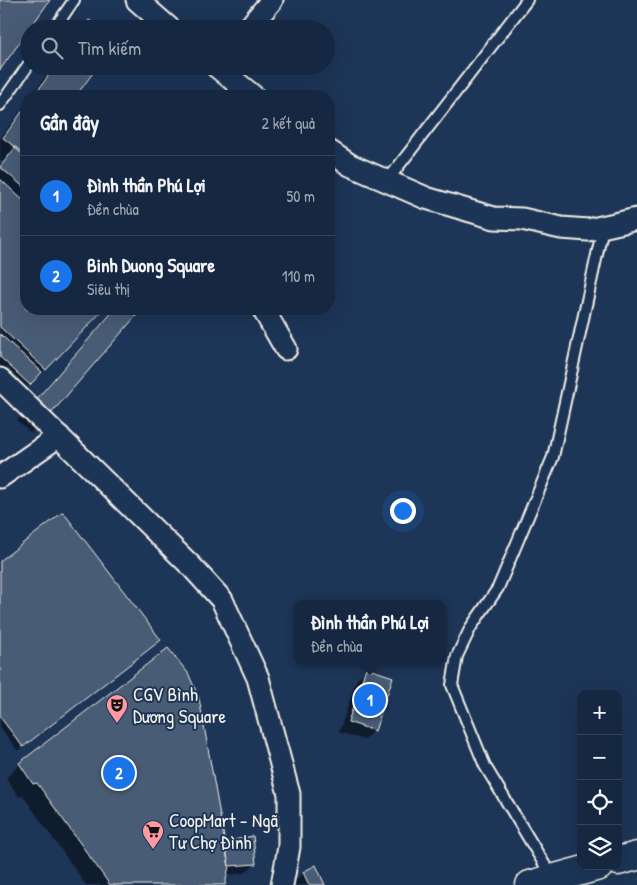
<!DOCTYPE html>
<html lang="vi">
<meta charset="utf-8">
<style>
:root{--surface:#162841;--page:#1f3048;--text:#f1f3f6;--muted:#9ea6b1;--line:#35445a;--accent:#1a73e8}
body{margin:0;font-family:"Patrick Hand",sans-serif;background:var(--page);color:var(--text)}
.controls{position:absolute;right:15px;bottom:15px;display:grid;overflow:hidden;border-radius:10px;box-shadow:0 5px 20px #0002}
.controls button{width:45px;height:45px;display:grid;place-items:center;padding:0;border:0;border-bottom:1px solid var(--line);background:var(--surface);color:var(--text);font:25px sans-serif}
.you{position:absolute;left:402px;top:510px;width:18px;height:18px;margin:-12px;border:4px solid #fff;border-radius:50%;background:#1a73e8;box-shadow:0 0 0 8px #1a73e833}
.badge{display:grid;place-items:center;width:32px;height:32px;border-radius:50%;background:var(--accent);color:#fff;font-size:16px;font-weight:700}
.pin{position:absolute;translate:-50% -50%;border:2px solid #fff;box-shadow:0 1px 5px #0006}
.popup{position:absolute;left:294px;top:600px;width:152px;height:65px;box-sizing:border-box;display:grid;place-content:center;border-radius:10px;background:var(--surface);filter:drop-shadow(0 1px 4px #0005);font-size:16px;white-space:nowrap;color:var(--muted)}
.popup b{font-size:19px;color:var(--text)}
.popup::after{content:'';position:absolute;left:50%;top:100%;margin-left:-10px;border:10px solid transparent;border-top-color:var(--surface)}
.list{margin:0;padding:0;list-style:none}
h2{display:flex;justify-content:space-between;align-items:center;height:65px;margin:0;padding:0 20px;font-size:21px}
h2 small{font-size:16px;font-weight:400;color:var(--muted)}
.list li{display:grid;grid-template-columns:32px 1fr auto;gap:15px;align-items:center;box-sizing:border-box;height:80px;padding:0 20px;border-top:1px solid var(--line)}
.list b{display:block;font-size:19px;white-space:nowrap}
.list p{margin:0;font-size:16px;white-space:nowrap;color:var(--muted)}
.list em{font-size:16px;font-style:normal;color:var(--muted)}
.icon{flex:none;width:28px;height:28px;fill:none;stroke:currentColor;stroke-width:2;stroke-linecap:round;stroke-linejoin:round}
.map{position:relative;flex:none;width:637px;height:885px;overflow:hidden}
.search{position:absolute;background:var(--surface);box-shadow:0 5px 20px #0002;left:20px;top:20px;width:315px;height:55px;display:flex;align-items:center;gap:12px;box-sizing:border-box;padding:0 18px;border-radius:28px;color:var(--muted);font-size:19px}
.panel{position:absolute;background:var(--surface);box-shadow:0 5px 20px #0002;left:20px;top:90px;width:315px;height:225px;border-radius:20px}
.map>svg:first-child{display:block}
</style>
<div class="map">
<svg width="637" height="885" viewBox="0 0 637 885">
<rect width="100%" height="100%" fill="#1d3557"/>
<filter id="ink" filterUnits="userSpaceOnUse"><feTurbulence type="fractalNoise" baseFrequency=".02" numOctaves="2"/><feDisplacementMap in="SourceGraphic" scale="10" xChannelSelector="R" yChannelSelector="G"/><feConvolveMatrix kernelMatrix="1 2 1 2 8 2 1 2 1" color-interpolation-filters="sRGB"/></filter>
<g filter="url(#ink)">
<path fill="#0007" d="M 53,66 L 96,66 L 74,96 L 31,96 Z
M 26,103 L 26,309 L 102,309 L 45,369 L 15,398 L 0,384 L 0,165 L 3,162 L 0,160 L 0,139 Z
M 114,309 L 140,309 L 48,415 L 31,433 L 17,421 Z
M 0,562 L 160,640 L 18,751 L 0,727 Z
M 366,670 L 374,730 L 364,740 L 339,732 L 357,679 Z
M 20,764 L 223,843 L 255,863 L 245,873 L 226,875 L 223,885 L 86,885 L 23,796 L 19,797 L 6,778 Z
M 315,867 L 324,885 L 295,885 L 294,882 L 303,873 Z"/>
<path fill="#485b74" stroke="#f4f1e8" d="M 0,0 L 50,0 L 0,70 Z
M 89,20 L 102,29 L 83,29 Z
M 55,66 L 98,66 L 76,96 L 34,96 Z
M 26,106 L 26,155 L 3,138 Z
M 15,148 L 26,157 L 26,189 L 0,167 Z
M 0,179 L 26,203 L 26,309 L 104,309 L 46,370 L 0,327 Z
M 115,309 L 142,309 L 49,416 L 34,402 Z
M 0,334 L 42,372 L 30,385 L 0,357 Z
M 63,512 L 161,640 L 23,747 L 0,717 L 0,561 Z
M 168,648 L 188,673 L 199,698 L 229,866 L 225,885 L 110,885 L 37,783 L 33,784 L 19,763 Z
M 366,668 L 393,677 L 375,731 L 348,722 Z
M 253,836 L 256,864 L 229,866 L 224,842 Z
M 316,865 L 325,885 L 309,885 L 303,872 Z"/>
<g fill="none" stroke-linecap="round" stroke-linejoin="round">
<g stroke="#f4f1e8" stroke-width="14">
<path id="lane" d="M 54,29 L 74,0
M 0,105 L 29,64
M 387,181 L 527,0
M 552,877 L 485,766 L 452,685 L 457,656 L 471,627 L 498,588 L 553,457 L 603,227"/>
</g>
<g stroke="#f4f1e8" stroke-width="25">
<path id="street" d="M 137,0 L 170,29
M 248,29 L 272,0
M 216,66 L 253,96
M 329,151 L 350,165 L 426,198 L 494,218 L 522,219 L 561,228 L 588,230 L 637,219
M 263,309 L 286,349
M 0,379 L 192,567 L 222,600 L 258,678 L 289,794 L 289,847 L 282,885
M 0,477 L 59,436"/>
</g>
<g stroke="#f4f1e8" stroke-width="31">
<path id="secondary" d="M 618,861 L 637,856
M 530,885 L 599,866"/>
</g>
<use href="#lane" stroke="#1d3557" stroke-width="10"/>
<use href="#street" stroke="#1d3557" stroke-width="21"/>
<use href="#secondary" stroke="#1d3557" stroke-width="28"/>
</g>
</g>
<defs>
<g id="theatre-pin" transform="scale(1.125)"><path d="M0 17L-7.5 6A9.5 9.5 0 1 1 7.5 6Z" fill="#ff9aa2" stroke="#1d3557"/><path d="M-5-5.5Q0-4 5-5.5V0Q5 5 0 6Q-5 5-5 0ZM-3.3-2.5H-1v1.5H-3.3ZM1-2.5H3.3v1.5H1ZM-2.8 1Q0 5.5 2.8 1Z" fill="#111"/></g>
<g id="supermarket-pin" transform="scale(1.125)"><path d="M0 17L-7.5 6A9.5 9.5 0 1 1 7.5 6Z" fill="#ff9aa2" stroke="#1d3557"/><path d="M-6-5.5h2.5l.6 2H6L4.5 2H-2.5L-4.4-4H-6ZM-1.5 3.2a1.3 1.3 0 1 0 .1 0ZM3 3.2a1.3 1.3 0 1 0 .1 0Z" fill="#111"/></g>
</defs>
<g fill-rule="evenodd">
<use href="#theatre-pin" x="117" y="705"/>
<use href="#supermarket-pin" x="153" y="831"/>
</g>
<g text-anchor="middle" dominant-baseline="central" stroke-width="4" stroke-linejoin="round" paint-order="stroke">
<g font-size="19" fill="#f4f1e8" stroke="#1d3557" text-anchor="start">
<text x="133" y="694">CGV Bình<tspan x="133" dy="22">Dương Square</tspan></text>
<text x="169" y="820">CoopMart - Ngã<tspan x="169" dy="22">Tư Chợ Đình</tspan></text>
</g>
</g>
</svg>
<div class="controls">
<button>+</button>
<button>−</button>
<button><svg class="icon" aria-label="locate" viewBox="0 0 24 24"><circle cx="12" cy="12" r="6"/><path d="M12 2v4M12 18v4M2 12h4M18 12h4"/></svg></button>
<button><svg class="icon" aria-label="layers" viewBox="0 0 24 24"><path d="M12 4l9 5-9 5-9-5zM3 14l9 5 9-5"/></svg></button>
</div>
<div class="you"></div>
<div class="pin badge" style="left:370px;top:700px">1</div>
<div class="popup"><b>Đình thần Phú Lợi</b>Đền chùa</div>
<div class="pin badge" style="left:119px;top:773px">2</div>
<div class="search"><svg class="icon" aria-label="search" viewBox="0 0 24 24"><circle cx="10" cy="10" r="6"/><path d="M15 15l6 6"/></svg>Tìm kiếm</div>
<section class="panel">
<h2>Gần đây<small>2 kết quả</small></h2>
<ul class="list">
<li><span class="badge">1</span><div><b>Đình thần Phú Lợi</b><p>Đền chùa</p></div><em>50 m</em></li>
<li><span class="badge">2</span><div><b>Binh Duong Square</b><p>Siêu thị</p></div><em>110 m</em></li>
</ul>
</section>
</div>
